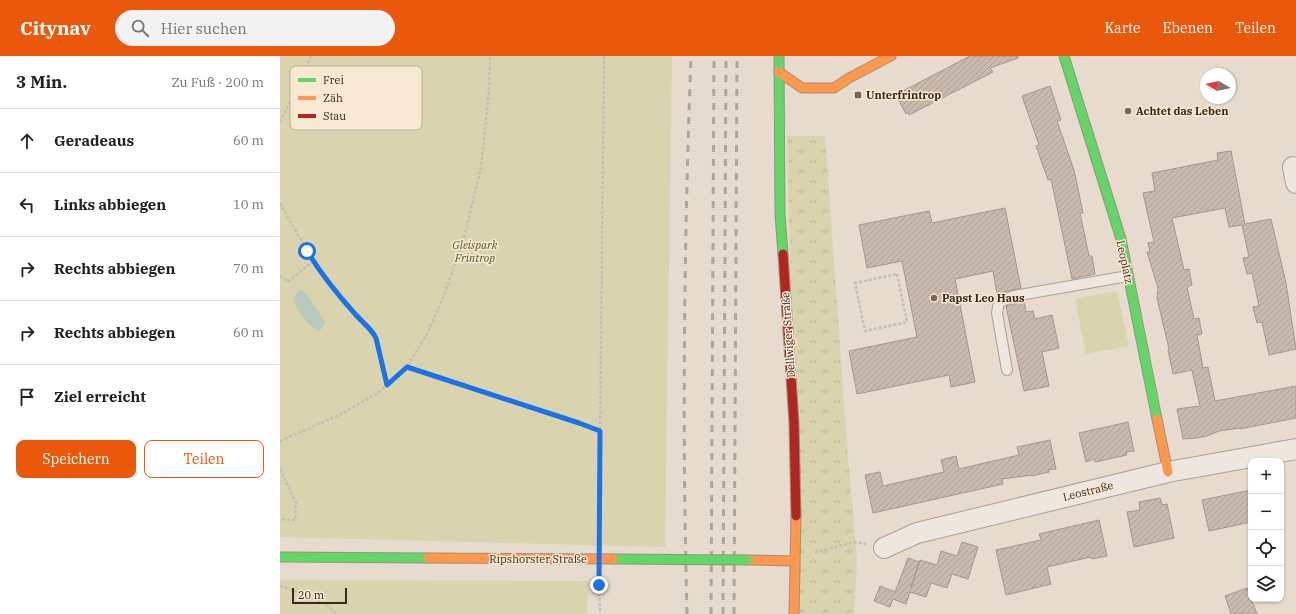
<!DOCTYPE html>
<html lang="de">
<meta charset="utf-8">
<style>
:root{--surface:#fff;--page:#f2f2f2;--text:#202124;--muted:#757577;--line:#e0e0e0;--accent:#ea580c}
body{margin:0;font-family:"IBM Plex Serif",serif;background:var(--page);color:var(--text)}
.controls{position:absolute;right:12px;bottom:12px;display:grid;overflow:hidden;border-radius:8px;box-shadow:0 1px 3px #0004}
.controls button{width:36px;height:36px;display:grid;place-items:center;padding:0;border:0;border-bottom:1px solid var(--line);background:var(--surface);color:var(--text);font:20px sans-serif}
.compass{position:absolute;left:920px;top:12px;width:36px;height:36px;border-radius:50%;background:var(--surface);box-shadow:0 1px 3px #0004;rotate:279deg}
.scale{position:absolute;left:12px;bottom:10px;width:55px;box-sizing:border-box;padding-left:4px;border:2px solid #3a281d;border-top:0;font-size:11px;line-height:14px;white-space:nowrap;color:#3a281d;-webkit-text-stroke:3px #f7e8d2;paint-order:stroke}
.stop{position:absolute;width:12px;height:12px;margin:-9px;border:3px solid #1a73e8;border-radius:50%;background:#fff}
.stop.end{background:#1a73e8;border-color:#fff;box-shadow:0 1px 4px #0008}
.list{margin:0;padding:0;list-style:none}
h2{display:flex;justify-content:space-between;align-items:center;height:52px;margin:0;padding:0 16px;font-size:17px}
h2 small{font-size:13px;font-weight:400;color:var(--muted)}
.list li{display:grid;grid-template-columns:26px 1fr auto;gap:12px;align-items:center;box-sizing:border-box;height:64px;padding:0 16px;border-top:1px solid var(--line)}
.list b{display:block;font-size:15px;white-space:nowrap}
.list em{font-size:13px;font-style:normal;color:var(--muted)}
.actions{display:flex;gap:8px;padding:12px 16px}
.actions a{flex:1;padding:9px 0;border:1px solid var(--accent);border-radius:8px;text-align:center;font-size:14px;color:var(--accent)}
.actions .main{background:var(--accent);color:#fff}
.icon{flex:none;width:22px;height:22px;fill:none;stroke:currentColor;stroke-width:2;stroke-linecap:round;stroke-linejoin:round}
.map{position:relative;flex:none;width:1016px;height:558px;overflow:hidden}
header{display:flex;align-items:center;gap:24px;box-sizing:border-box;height:56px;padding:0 20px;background:var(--accent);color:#fff}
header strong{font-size:19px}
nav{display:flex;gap:22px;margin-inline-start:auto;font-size:14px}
.search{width:280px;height:36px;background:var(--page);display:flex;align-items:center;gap:10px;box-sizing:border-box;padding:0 14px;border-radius:22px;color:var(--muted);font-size:15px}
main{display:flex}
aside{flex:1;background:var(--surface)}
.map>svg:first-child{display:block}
</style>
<header>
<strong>Citynav</strong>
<div class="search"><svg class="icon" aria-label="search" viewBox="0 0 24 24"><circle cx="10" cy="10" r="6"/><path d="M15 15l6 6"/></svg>Hier suchen</div>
<nav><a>Karte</a><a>Ebenen</a><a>Teilen</a></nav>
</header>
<main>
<aside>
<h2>3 Min.<small>Zu Fuß · 200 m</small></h2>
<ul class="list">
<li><svg class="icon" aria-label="ahead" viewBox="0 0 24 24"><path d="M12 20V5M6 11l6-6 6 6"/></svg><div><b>Geradeaus</b></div><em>60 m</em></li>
<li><svg class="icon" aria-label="left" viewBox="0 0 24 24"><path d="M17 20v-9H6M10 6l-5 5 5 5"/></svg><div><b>Links abbiegen</b></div><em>10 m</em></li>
<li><svg class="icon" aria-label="right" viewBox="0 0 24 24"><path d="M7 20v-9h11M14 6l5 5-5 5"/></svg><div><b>Rechts abbiegen</b></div><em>70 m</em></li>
<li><svg class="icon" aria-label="right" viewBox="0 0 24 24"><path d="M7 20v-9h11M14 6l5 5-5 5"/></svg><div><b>Rechts abbiegen</b></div><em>60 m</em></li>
<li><svg class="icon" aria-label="arrive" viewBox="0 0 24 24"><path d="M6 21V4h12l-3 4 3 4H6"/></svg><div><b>Ziel erreicht</b></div></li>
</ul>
<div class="actions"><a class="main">Speichern</a><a>Teilen</a></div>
</aside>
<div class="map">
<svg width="1016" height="558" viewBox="0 0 1016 558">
<defs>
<pattern id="grass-tufts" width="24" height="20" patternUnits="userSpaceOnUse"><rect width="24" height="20" fill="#d9d4ae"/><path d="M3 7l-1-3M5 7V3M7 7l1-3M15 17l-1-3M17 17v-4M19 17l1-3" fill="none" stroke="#bbb695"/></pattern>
<pattern id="building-hatch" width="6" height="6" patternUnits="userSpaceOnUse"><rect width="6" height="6" fill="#cab9ad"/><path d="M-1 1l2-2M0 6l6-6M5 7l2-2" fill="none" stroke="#ae9f94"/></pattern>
</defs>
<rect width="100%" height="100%" fill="#e6dbcc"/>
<path fill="url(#grass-tufts)" d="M 507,80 L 545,80 L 568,401 L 577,505 L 574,558 L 518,558 Z"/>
<path fill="#d9d4ae" d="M 0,0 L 392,0 L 385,491 L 0,481 Z
M 837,235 L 849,290 L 806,298 L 795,243 Z
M 0,524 L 309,525 L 307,558 L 0,558 Z"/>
<path fill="#b8cabd" d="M 19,234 L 22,234 C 26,237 43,261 45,267 L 42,272 L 39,275 C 29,272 14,251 13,242 Z"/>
<path fill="url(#building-hatch)" stroke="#a6968c" d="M 690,0 L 738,0 L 738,2 L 710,12 L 713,16 L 629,59 L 628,56 L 626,58 L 617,41 L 622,38 L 621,36 Z
M 770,30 L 781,64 L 777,65 L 794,114 L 803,157 L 800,157 L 809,200 L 812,200 L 815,218 L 792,223 L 771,123 L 768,124 L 756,90 L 759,89 L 742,40 Z
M 951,95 L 965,168 L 991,163 L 1006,227 L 1016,293 L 989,299 L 982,266 L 977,267 L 973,251 L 979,250 L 972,217 L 967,218 L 963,202 L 969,201 L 962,169 L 949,171 L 945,152 L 892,162 L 904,214 L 909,213 L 912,229 L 907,231 L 914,263 L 919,262 L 922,278 L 917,279 L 923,312 L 928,311 L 935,345 L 1016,330 L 1016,362 L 960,373 L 960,372 L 939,375 L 927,380 L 917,382 L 903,383 L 897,353 L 920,350 L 912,314 L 893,318 L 888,294 L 889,293 L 877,242 L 878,232 L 867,196 L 870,196 L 868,187 L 874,186 L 863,137 L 875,135 L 872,117 L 938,104 L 937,97 Z
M 725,152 L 741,232 L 717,238 L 713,215 L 675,223 L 695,326 L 671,331 L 669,319 L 577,338 L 569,295 L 637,281 L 622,205 L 587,212 L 579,169 L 649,155 L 652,167 Z
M 744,245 L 746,256 L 753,255 L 755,263 L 772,259 L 779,292 L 762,296 L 769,330 L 744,335 L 726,250 Z
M 848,366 L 854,395 L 846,396 L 847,399 L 815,406 L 814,403 L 806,406 L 799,377 Z
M 770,384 L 776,413 L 768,414 L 769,416 L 752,420 L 752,419 L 722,423 L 723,428 L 593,457 L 585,419 L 600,416 L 603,430 L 664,416 L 661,404 L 676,400 L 679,413 L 739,399 L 737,391 Z
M 971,434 L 971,466 L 929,475 L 922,444 Z
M 880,442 L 882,449 L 887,448 L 894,482 L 854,491 L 847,456 L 860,454 L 859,446 Z
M 819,464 L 827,500 L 812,503 L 811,501 L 767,511 L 771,528 L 726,539 L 716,494 L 761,484 L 759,478 Z
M 682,486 L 698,491 L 688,523 L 672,518 L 667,532 L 651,527 L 646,541 L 630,536 L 626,548 L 613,543 L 610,551 L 594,545 L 600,530 L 615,536 L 628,502 L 639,506 L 631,532 L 640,504 L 657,509 L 661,495 L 677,500 Z
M 967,532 L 977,558 L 951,558 L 945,540 Z"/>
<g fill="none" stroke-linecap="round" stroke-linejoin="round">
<g stroke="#aba096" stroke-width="12">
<path id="lane" d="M 727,314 L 717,257 L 719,246 L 734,240 L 848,220"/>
</g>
<g stroke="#aba096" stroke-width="22">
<path id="street" d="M 1013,111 L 1016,127
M 604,492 L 637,477 L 888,416 L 1016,393"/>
</g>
<g stroke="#9b9085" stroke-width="11">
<path id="fast" d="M 499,0 L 500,158 L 503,198
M 784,0 L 841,183 L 877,363
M 0,501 L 148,502"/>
</g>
<g stroke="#9b9085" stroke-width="11">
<path id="slow" d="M 499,16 L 522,32 L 554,32 L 569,22 L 611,0
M 877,363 L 888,416
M 467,504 L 515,505
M 514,558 L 516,460"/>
</g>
<g stroke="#9b9085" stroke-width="11">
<path id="jam" d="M 503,198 L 514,367 L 516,460"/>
</g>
<path stroke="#c6beb6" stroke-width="2.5" stroke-dasharray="3 2" stroke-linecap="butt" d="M 0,66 L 18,30 L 31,0
M 0,147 L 38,214 L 77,260 L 93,275 L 96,282 L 107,328
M 617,218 L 627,266 L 585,275 L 575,227 Z
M 0,220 L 8,226 L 33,205
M 127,311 L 299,367 L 320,375
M 0,385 L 63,357 L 98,337 L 127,311 L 147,278 L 165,237 L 185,178 L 201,111 L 209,34 L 210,0
M 0,413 L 16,447 L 15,464 L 0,463
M 319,483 L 324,0
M 535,496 L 575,486 L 586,488
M 319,522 L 320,558
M 0,530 C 17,537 45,543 56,558"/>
<use href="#lane" stroke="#eee7df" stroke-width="10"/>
<use href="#street" stroke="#eee7df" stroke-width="20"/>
<use href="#fast" stroke="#63d668" stroke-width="9"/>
<use href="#slow" stroke="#ff974d" stroke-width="9"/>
<use href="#jam" stroke="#b3261e" stroke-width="9"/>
<path stroke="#ada69f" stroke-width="3" stroke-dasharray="7 7" stroke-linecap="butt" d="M 407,558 C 402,372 404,186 411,0
M 431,558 L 434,0
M 443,558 L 446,0
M 454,558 L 457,0"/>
<g stroke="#9b9085" stroke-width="11" stroke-linecap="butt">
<path id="fast-bridge" d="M 333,503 L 467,504"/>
</g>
<g stroke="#9b9085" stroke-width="11" stroke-linecap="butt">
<path id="slow-bridge" d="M 148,502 L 333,503"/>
</g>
<use href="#fast-bridge" stroke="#63d668" stroke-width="9"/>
<use href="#slow-bridge" stroke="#ff974d" stroke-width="9"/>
</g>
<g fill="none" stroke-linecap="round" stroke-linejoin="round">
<path stroke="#1a73e8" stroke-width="5" d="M 27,195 C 41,218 58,239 76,259 C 83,267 91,272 96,282 L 107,329 L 127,311 L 299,367 L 320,375 L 319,529"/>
</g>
<g fill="#76675a" stroke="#f7e8d2" stroke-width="1.5">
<rect x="574" y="35" width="8" height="8" rx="2"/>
<circle cx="848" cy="55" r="4"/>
<circle cx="654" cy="242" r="4"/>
</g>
<g text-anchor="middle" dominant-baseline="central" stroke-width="3" stroke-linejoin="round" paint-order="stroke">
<g font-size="11" font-weight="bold" fill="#3a281d" stroke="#f7e8d2" text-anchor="start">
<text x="586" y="39">Unterfrintrop</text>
<text x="856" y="55">Achtet das Leben</text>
<text x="662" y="242">Papst Leo Haus</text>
</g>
<g font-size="11" font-style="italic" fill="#515823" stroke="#f7e8d2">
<text x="195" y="189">Gleispark<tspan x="195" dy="13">Frintrop</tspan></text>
</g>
<g font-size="11" fill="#3a281d" stroke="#f7e8d2">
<text transform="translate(845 206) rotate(78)">Leoplatz</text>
<text transform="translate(508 279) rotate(-94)">Dellwiger Straße</text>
<text transform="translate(808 435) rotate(-14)">Leostraße</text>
<text x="258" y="503">Ripshorster Straße</text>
</g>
</g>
<rect x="10" y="10" width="132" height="64" rx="6" fill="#f7e8d2" stroke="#beae9c" stroke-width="1"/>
<rect x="18" y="22" width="18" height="4" fill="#63d668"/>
<rect x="18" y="40" width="18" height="4" fill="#ff974d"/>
<rect x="18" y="58" width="18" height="4" fill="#b3261e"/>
<g font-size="11" fill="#3a281d">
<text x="43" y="28">Frei</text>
<text x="43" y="46">Zäh</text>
<text x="43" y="64">Stau</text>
</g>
</svg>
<div class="controls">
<button>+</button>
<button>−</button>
<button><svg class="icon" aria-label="locate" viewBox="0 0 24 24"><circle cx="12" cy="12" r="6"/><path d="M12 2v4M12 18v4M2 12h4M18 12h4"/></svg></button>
<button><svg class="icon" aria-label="layers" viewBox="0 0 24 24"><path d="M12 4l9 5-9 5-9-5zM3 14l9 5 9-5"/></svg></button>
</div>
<svg class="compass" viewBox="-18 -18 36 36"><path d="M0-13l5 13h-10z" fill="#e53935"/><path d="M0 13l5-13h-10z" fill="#757577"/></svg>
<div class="scale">20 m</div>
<div class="stop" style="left:27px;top:195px"></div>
<div class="stop end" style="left:319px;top:529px"></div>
</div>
</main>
